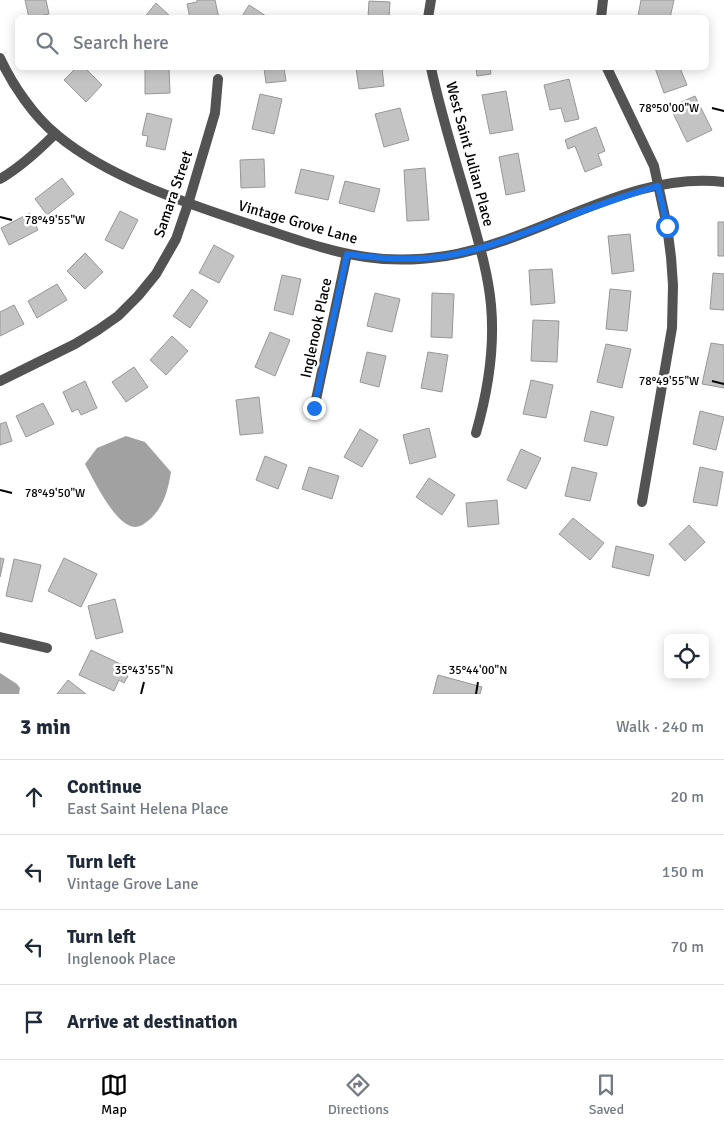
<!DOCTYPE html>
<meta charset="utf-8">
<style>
:root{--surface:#fff;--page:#f2f2f3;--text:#1f2937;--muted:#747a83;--line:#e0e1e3;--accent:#000}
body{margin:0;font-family:Signika,sans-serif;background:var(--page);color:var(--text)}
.controls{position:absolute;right:15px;bottom:15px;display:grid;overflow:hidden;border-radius:8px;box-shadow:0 2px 12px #0003}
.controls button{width:45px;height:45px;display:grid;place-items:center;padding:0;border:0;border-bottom:1px solid var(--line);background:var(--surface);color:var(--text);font:25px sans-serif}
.stop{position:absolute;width:15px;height:15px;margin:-11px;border:4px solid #1a73e8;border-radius:50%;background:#fff}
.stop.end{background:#1a73e8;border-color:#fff;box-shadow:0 1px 5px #0008}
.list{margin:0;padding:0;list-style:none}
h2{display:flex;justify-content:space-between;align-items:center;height:65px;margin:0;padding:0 20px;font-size:21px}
h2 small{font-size:16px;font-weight:400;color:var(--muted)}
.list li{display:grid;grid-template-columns:32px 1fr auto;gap:15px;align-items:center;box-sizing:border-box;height:75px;padding:0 20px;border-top:1px solid var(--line)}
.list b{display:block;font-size:19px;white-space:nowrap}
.list p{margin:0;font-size:16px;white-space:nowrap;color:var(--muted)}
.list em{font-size:16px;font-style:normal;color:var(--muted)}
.icon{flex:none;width:28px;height:28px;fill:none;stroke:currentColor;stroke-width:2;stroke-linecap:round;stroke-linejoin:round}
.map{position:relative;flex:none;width:724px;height:694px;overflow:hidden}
.search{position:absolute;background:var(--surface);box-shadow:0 2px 12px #0003;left:15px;right:15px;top:15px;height:55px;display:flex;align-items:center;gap:12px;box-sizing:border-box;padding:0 18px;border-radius:8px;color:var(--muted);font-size:19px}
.sheet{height:365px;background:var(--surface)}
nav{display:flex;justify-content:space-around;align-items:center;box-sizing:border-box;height:70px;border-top:1px solid var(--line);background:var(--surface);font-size:14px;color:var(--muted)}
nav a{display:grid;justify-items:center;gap:2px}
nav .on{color:var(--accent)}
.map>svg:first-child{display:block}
</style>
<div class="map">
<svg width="724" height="694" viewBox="0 0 724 694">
<rect width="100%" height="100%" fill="#fff"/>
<path fill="#a1a1a1" d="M 126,436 L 145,442 L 171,472 C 168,490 164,507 149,520 C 145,523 141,527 135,527 C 115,526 94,480 85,464 L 97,448 Z
M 0,673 L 17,684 L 20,688 L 19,694 L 0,694 Z"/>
<path fill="#c3c3c3" stroke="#979797" d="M 25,0 L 46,0 L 49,14 L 29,18 Z
M 197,0 L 215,0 L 219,18 L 190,18 L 187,4 L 197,2 Z
M 641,0 L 674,0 L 670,18 L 638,16 Z
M 369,1 L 390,2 L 389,18 L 368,18 Z
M 156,3 L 172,18 L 144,18 Z
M 249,5 L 269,18 L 241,18 Z
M 76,68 L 85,68 L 102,85 L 86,102 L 64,80 Z
M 145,68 L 169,68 L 170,93 L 145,94 Z
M 264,68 L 284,68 L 286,81 L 266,83 Z
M 356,68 L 382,68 L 384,86 L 359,89 Z
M 476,68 L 490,68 L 491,74 L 477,76 Z
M 655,68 L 680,68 L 687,85 L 664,93 Z
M 569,79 L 579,119 L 565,122 L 561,108 L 550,110 L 544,85 Z
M 506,91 L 513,130 L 490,134 L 482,95 Z
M 260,94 L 282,99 L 274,134 L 252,129 Z
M 695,96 L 712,130 L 687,142 L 670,107 Z
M 400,108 L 409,140 L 384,147 L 375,114 Z
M 147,113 L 172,119 L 165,150 L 146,146 L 148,136 L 142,135 Z
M 596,127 L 605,151 L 598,154 L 602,165 L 585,172 L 575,146 L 568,149 L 565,140 Z
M 518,153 L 525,191 L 506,195 L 499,157 Z
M 264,159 L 265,187 L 241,188 L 240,160 Z
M 425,168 L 429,220 L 407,221 L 404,170 Z
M 301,169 L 334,176 L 328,200 L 295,193 Z
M 62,178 L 74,194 L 47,215 L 35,199 Z
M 345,181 L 380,189 L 374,212 L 339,203 Z
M 120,211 L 138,220 L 123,249 L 105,240 Z
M 30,213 L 38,230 L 9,245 L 1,228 Z
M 718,222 L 724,222 L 724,256 L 718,256 Z
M 630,234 L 634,271 L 612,274 L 608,236 Z
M 214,245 L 234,256 L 219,283 L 199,273 Z
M 85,253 L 103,272 L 85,289 L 67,271 Z
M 552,269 L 555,303 L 531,305 L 529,270 Z
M 713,273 L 724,274 L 724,310 L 710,309 Z
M 282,275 L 301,279 L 293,315 L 274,310 Z
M 57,284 L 67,300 L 37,318 L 28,301 Z
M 192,289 L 208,301 L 190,328 L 173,316 Z
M 610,289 L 631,291 L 627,331 L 606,329 Z
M 375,293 L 400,299 L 392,332 L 367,326 Z
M 432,293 L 454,294 L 452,338 L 431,337 Z
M 14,305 L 24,324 L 0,336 L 0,312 Z
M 533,320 L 559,321 L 557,362 L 531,361 Z
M 270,332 L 290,340 L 275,376 L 255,367 Z
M 172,336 L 188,351 L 166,375 L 150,360 Z
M 711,343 L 724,345 L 724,388 L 702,384 Z
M 606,344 L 631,349 L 622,388 L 597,382 Z
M 367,352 L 386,356 L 379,387 L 360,382 Z
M 428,352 L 448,355 L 442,392 L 421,388 Z
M 134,367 L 148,387 L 126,402 L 112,382 Z
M 531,380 L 553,385 L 546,418 L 523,414 Z
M 85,381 L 97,408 L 81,415 L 78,409 L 72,412 L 63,392 Z
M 259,397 L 263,433 L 240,435 L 236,400 Z
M 43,403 L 54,424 L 26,437 L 16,416 Z
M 591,411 L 614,417 L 607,446 L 584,441 Z
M 700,411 L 724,417 L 716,450 L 693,444 Z
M 6,422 L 12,441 L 0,445 L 0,424 Z
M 429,428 L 436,457 L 410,464 L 403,435 Z
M 360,429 L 378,440 L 362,467 L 344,457 Z
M 521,449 L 541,458 L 526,489 L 507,480 Z
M 265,456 L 287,465 L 278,489 L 256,480 Z
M 309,467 L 339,476 L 332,499 L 302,489 Z
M 572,467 L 597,473 L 590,501 L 565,496 Z
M 700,467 L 723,472 L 717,506 L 693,502 Z
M 429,478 L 455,495 L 442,515 L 416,497 Z
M 497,500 L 499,524 L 468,527 L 466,503 Z
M 573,518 L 604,543 L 590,560 L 559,534 Z
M 689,525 L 705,542 L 685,561 L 669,544 Z
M 616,546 L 654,555 L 649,576 L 612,567 Z
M 0,558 L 4,559 L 0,577 Z
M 64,558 L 97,574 L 81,607 L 48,591 Z
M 14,559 L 41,565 L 32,602 L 6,596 Z
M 115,599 L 123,632 L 96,639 L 88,606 Z
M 91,650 L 127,667 L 124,674 L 128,676 L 124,683 L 119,680 L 114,691 L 79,675 Z
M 438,675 L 482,687 L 480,694 L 433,694 Z
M 68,680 L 86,694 L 57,694 Z"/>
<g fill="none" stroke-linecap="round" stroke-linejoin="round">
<path stroke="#535353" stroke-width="10" d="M 428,18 L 431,0
M 601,18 L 603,0
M 0,58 C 12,84 34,117 57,135 C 111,180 195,206 261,228 C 295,239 330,252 366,257 C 392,261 420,260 446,256 C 539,241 629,170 724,182
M 431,68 C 441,114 455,159 468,204 C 477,237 488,271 491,305 C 495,348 488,391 476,433
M 607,68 L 654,166 L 667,226 L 671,257 L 673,285 L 672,328 L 642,502
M 0,179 C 21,167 38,151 55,134
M 0,381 L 75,344 L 98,330 L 118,316 L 138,296 L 156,274 L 176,239 L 188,204 L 215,113 L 218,79
M 314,409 L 347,254
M 0,637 L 47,648"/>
</g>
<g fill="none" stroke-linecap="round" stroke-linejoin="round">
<path stroke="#1a73e8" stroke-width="6" d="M 314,408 L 347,254 C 380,259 412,261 445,256 C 472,252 497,243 522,234 C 567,217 611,199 658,186 L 667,226"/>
</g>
<path fill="none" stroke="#000" stroke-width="2" d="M 712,108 L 724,111M 0,217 L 12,220M 712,381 L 724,384M 0,490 L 12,493M 141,694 L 144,682M 476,694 L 478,682"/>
<g text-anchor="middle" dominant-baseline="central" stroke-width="5" stroke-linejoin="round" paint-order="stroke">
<g font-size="15" fill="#000" stroke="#fff">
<text transform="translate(470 154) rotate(75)">West Saint Julian Place</text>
<text transform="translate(173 194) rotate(-71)">Samara Street</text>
<text transform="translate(298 222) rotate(16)">Vintage Grove Lane</text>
<text transform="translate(316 328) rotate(-78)">Inglenook Place</text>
</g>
</g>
<g font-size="12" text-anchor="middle" fill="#000" stroke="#fff" stroke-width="5" stroke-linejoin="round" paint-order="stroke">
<text x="669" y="112">78°50'00"W</text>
<text x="55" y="224">78°49'55"W</text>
<text x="669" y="385">78°49'55"W</text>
<text x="55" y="497">78°49'50"W</text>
<text x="144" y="674">35°43'55"N</text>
<text x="478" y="674">35°44'00"N</text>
</g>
</svg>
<div class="controls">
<button><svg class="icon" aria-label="locate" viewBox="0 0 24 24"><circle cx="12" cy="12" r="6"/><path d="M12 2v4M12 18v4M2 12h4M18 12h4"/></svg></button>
</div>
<div class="stop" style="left:667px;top:226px"></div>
<div class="stop end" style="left:314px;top:408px"></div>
<div class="search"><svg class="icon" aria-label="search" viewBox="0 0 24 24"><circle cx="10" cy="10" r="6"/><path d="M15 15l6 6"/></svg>Search here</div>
</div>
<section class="sheet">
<h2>3 min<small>Walk · 240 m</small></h2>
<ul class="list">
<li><svg class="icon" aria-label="ahead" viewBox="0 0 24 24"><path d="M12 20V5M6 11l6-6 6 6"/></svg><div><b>Continue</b><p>East Saint Helena Place</p></div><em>20 m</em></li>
<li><svg class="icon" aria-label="left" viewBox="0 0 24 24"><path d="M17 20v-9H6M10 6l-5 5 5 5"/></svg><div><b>Turn left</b><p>Vintage Grove Lane</p></div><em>150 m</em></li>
<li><svg class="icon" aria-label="left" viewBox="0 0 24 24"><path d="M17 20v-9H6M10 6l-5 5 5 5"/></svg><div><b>Turn left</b><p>Inglenook Place</p></div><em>70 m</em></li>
<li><svg class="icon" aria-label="arrive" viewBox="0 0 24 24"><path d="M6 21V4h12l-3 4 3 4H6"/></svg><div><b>Arrive at destination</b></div></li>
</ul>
</section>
<nav>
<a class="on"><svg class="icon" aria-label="map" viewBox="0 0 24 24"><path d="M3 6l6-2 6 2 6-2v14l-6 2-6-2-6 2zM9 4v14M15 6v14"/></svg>Map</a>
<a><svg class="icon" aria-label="directions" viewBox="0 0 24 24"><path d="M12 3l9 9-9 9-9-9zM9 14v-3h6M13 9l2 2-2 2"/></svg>Directions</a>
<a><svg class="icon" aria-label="saved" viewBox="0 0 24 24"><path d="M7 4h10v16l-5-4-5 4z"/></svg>Saved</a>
</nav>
